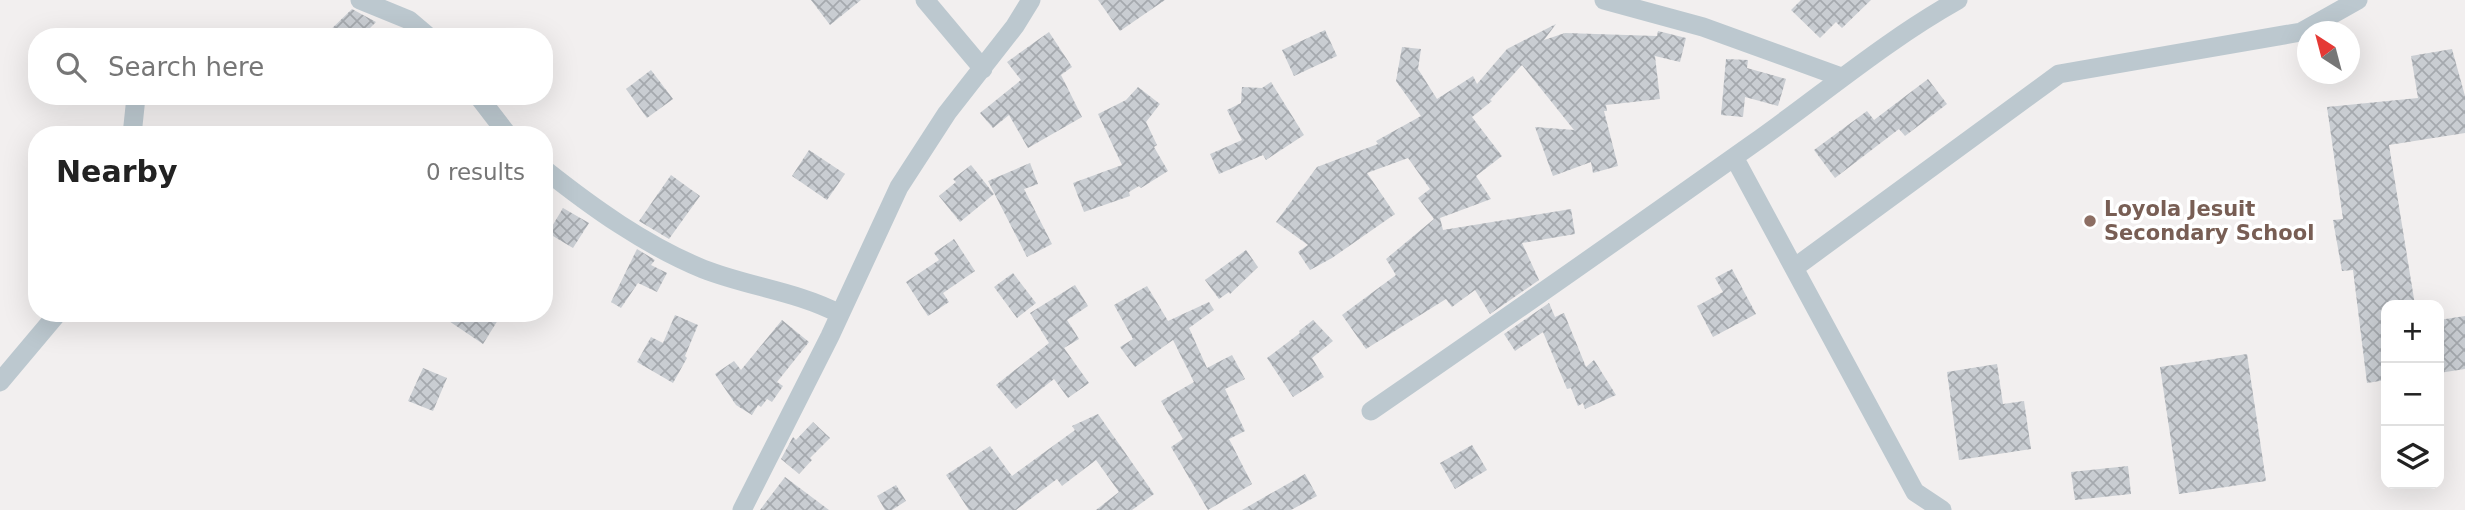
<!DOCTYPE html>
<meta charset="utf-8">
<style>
:root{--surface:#fff;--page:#f2f2f2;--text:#222;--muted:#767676;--line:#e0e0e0}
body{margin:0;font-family:"DejaVu Sans",sans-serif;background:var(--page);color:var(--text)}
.controls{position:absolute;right:21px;bottom:21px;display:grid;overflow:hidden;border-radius:14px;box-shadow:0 7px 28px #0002}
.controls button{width:63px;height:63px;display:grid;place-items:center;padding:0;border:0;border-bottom:2px solid var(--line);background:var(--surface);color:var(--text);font:35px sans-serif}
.compass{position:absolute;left:2297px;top:21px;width:63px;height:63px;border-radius:50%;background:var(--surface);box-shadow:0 7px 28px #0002;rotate:324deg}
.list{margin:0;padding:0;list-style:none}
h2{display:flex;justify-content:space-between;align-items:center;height:91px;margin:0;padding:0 28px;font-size:30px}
h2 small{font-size:23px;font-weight:400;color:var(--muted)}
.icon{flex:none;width:38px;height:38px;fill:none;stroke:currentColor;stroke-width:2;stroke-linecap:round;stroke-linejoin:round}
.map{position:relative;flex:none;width:2465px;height:510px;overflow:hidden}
.search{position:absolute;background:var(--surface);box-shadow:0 7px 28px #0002;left:28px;top:28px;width:525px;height:77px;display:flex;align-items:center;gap:18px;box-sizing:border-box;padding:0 24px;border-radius:28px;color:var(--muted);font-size:26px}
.panel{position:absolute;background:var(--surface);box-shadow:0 7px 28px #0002;left:28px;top:126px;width:525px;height:196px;border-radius:28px}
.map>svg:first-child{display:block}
</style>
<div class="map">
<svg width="2465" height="510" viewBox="0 0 2465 510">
<defs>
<pattern id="building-cross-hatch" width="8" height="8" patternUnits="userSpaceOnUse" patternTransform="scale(1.75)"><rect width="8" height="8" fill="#c9cdd2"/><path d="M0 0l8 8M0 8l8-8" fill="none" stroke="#a5a9ae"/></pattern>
</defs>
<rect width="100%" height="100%" fill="#f2efef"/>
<path fill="url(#building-cross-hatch)" d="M 811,0 L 861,0 L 830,25 Z
M 1098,0 L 1165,0 L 1120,31 Z
M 1801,0 L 1871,0 L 1842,28 L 1836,22 L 1820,38 L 1791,10 Z
M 352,9 L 376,22 L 361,37 L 323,37 Z
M 1556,24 L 1544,40 L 1565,33 L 1657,36 L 1658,31 L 1686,38 L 1680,62 L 1655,56 L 1660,99 L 1606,105 L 1607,111 L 1604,111 L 1618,166 L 1593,173 L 1591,162 L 1553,176 L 1535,127 L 1574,130 L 1522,65 L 1490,100 L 1492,101 L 1472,117 L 1502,156 L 1476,176 L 1491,199 L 1440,218 L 1443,230 L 1571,209 L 1575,234 L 1522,243 L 1539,280 L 1490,314 L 1475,290 L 1452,307 L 1446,299 L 1366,349 L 1342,315 L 1396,275 L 1386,259 L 1434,219 L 1418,198 L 1430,189 L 1408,158 L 1367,173 L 1395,214 L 1332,258 L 1310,270 L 1298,252 L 1308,245 L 1276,222 L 1317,167 L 1378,144 L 1376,141 L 1421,116 L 1396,81 L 1402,47 L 1421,49 L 1418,69 L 1437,99 L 1473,76 L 1477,84 L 1507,49 Z
M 1325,30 L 1337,56 L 1294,76 L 1282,50 Z
M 1049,32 L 1072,67 L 1061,75 L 1082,117 L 1028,148 L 1009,115 L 993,128 L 980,113 L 1021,80 L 1007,62 Z
M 2452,49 L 2465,96 L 2465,133 L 2389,145 L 2415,305 L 2386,305 L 2386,380 L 2367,383 L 2353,270 L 2342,271 L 2333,220 L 2343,219 L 2327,107 L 2418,98 L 2411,56 Z
M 1726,59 L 1748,60 L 1747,68 L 1786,79 L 1778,106 L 1745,97 L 1743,117 L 1721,115 Z
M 651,70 L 673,99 L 647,118 L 626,89 Z
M 1928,79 L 1947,104 L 1905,136 L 1899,129 L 1835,178 L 1814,150 L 1867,111 L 1874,120 Z
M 1271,82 L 1304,135 L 1266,160 L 1263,155 L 1219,174 L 1210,154 L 1242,140 L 1227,110 L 1241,103 L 1242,87 L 1262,88 Z
M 1138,87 L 1160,104 L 1146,122 L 1157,145 L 1154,147 L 1168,171 L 1141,188 L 1139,186 L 1129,192 L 1130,196 L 1084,212 L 1073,183 L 1122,165 L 1098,114 L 1126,100 Z
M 809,150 L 845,174 L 827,200 L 792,176 Z
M 1030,163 L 1038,184 L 1024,189 L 1052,244 L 1027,257 L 988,181 Z
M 971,165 L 994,194 L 960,222 L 939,196 L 956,182 L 953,179 Z
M 671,175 L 700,196 L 669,239 L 639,221 Z
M 563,208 L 589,223 L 573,248 L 548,233 Z
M 954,239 L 975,271 L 943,293 L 949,302 L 928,316 L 906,282 L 939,260 L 934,253 Z
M 637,249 L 655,260 L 651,265 L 667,273 L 657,292 L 638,283 L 621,308 L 611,302 Z
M 1246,250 L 1258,267 L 1230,294 L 1229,292 L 1219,299 L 1205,280 Z
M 1732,269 L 1756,314 L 1713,337 L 1697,306 L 1723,292 L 1715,278 Z
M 1013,273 L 1036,303 L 1017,318 L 994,287 Z
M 1075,285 L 1088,306 L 1067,320 L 1079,339 L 1064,348 L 1089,383 L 1068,398 L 1054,379 L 1016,409 L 996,385 L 1049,343 L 1030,313 Z
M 1147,286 L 1168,321 L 1209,302 L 1214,310 L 1189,328 L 1207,368 L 1232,355 L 1245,379 L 1225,389 L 1245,431 L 1229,439 L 1252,484 L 1208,510 L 1171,447 L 1183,439 L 1161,401 L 1194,382 L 1173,340 L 1135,367 L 1120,347 L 1133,339 L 1114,305 Z
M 1549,303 L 1555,317 L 1564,313 L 1586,367 L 1594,360 L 1616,395 L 1585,409 L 1583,403 L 1578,406 L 1571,388 L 1567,389 L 1543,332 L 1515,351 L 1504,334 Z
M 437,313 L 488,313 L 498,320 L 483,344 Z
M 675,315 L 698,325 L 685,356 L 687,358 L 673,383 L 637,362 L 651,337 L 663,343 Z
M 2465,316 L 2465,369 L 2439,373 L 2439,320 Z
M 782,320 L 809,342 L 777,382 L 783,386 L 772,402 L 767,399 L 761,407 L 758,405 L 752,415 L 736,405 L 715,374 L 734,361 L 741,370 Z
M 1313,320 L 1333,341 L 1312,358 L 1324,377 L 1293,397 L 1267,358 L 1300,333 L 1299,331 Z
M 2247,354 L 2266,481 L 2179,494 L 2160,367 Z
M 1997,364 L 2003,404 L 2024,401 L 2031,449 L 1959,460 L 1947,372 Z
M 423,368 L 447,378 L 433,411 L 408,401 Z
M 1098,414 L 1154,494 L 1132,510 L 1096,510 L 1119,492 L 1096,460 L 1062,486 L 1057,479 L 1016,510 L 969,510 L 946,475 L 990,446 L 1012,476 L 1075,430 L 1072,426 Z
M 813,422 L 830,438 L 810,458 L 812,460 L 799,474 L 781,459 L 793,437 L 796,440 Z
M 1472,445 L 1487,470 L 1455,489 L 1440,463 Z
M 2128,466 L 2131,494 L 2075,500 L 2071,472 Z
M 1305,474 L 1317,496 L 1291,510 L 1242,510 Z
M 785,477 L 829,510 L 760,510 Z
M 896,485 L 906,501 L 892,510 L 885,510 L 877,496 Z"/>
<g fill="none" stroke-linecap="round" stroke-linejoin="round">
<path stroke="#bcc8cf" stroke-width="19" d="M 360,0 L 409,20 L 429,37
M 925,0 L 983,69
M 1604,0 L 1703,27 L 1841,77
M 478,96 L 508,135
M 132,135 L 136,97
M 1734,157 L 1915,492 L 1942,510
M 544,169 C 593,208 645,245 703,269 C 749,287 796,291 840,314
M 1794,268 L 2059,74 L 2301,32 L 2358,0
M 0,382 L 58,313
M 1371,411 C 1499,323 1627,233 1754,143 C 1822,95 1885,41 1958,0
M 742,510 L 830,336 L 899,187 L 947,113 L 1015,26 L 1031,0"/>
</g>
<circle fill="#8d6e63" stroke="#fff" stroke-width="2.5" cx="2090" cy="221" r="7"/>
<g text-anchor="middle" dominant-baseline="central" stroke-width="7" stroke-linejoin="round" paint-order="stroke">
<g font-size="21" font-weight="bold" fill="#785e54" stroke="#fff" text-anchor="start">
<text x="2104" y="209">Loyola Jesuit<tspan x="2104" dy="24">Secondary School</tspan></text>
</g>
</g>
</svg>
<div class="controls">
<button>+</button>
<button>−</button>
<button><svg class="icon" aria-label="layers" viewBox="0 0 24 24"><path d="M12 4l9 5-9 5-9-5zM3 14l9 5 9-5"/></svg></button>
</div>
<svg class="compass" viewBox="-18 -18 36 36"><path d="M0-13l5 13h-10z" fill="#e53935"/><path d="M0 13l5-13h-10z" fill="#767676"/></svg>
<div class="search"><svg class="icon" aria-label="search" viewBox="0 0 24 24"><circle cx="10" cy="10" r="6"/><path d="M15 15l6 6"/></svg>Search here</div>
<section class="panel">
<h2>Nearby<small>0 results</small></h2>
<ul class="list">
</ul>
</section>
</div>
